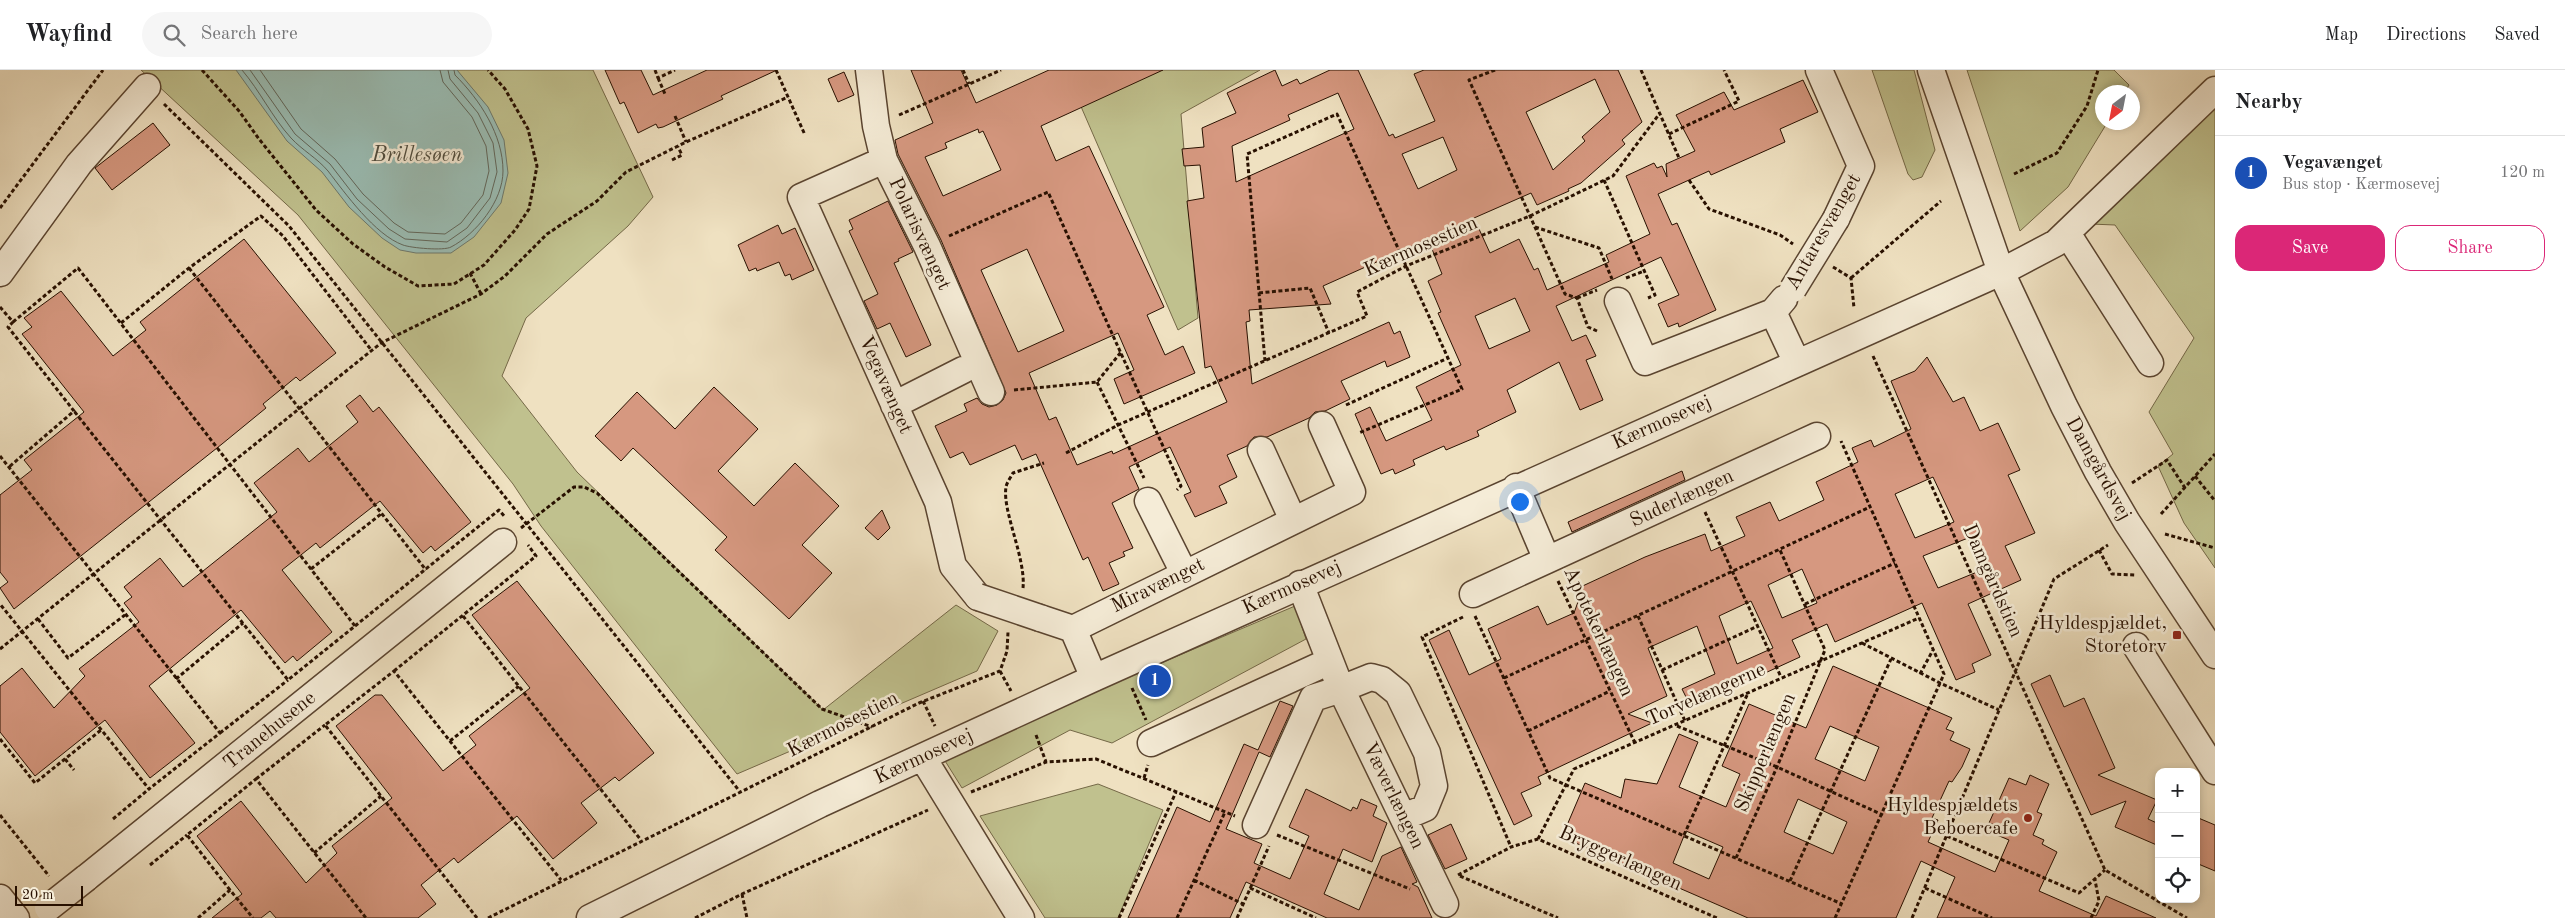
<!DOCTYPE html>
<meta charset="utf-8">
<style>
:root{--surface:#fff;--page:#f6f6f6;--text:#202124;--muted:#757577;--line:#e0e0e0;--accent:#db2777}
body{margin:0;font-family:"Old Standard TT",serif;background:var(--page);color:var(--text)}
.controls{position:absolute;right:15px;bottom:15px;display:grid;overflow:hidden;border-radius:10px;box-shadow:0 2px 8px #0003}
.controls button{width:45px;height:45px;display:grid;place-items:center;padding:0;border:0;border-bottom:1px solid var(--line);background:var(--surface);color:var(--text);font:25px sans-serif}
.compass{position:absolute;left:2095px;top:15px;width:45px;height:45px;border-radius:50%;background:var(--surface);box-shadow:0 2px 8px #0003;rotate:212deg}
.scale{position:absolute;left:15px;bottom:12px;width:68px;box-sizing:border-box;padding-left:5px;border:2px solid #281000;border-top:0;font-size:14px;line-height:18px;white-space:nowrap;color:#281000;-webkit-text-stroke:4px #f5ecd7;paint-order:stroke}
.you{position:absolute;left:1519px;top:431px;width:18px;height:18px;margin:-12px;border:4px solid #fff;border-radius:50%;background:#1a73e8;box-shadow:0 0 0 8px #1a73e833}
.badge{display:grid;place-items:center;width:32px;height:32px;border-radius:50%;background:var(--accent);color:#fff;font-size:16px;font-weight:700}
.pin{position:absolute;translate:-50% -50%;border:2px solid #fff;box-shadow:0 1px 5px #0006}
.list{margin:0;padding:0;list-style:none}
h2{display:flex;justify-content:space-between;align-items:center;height:65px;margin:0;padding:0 20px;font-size:21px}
h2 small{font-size:16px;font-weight:400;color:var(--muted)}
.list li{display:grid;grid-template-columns:32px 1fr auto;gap:15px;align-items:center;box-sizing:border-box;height:75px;padding:0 20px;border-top:1px solid var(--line)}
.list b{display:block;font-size:19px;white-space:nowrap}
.list p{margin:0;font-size:16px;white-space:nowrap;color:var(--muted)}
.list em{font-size:16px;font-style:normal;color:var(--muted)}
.actions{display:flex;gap:10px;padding:15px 20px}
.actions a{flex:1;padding:11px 0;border:1px solid var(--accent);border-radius:15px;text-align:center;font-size:18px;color:var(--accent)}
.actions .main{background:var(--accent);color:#fff}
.icon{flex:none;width:28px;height:28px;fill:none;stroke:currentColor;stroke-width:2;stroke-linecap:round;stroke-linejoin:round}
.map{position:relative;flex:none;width:2215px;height:848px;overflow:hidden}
header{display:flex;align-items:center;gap:30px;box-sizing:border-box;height:70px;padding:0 25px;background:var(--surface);border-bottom:1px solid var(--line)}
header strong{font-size:24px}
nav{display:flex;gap:28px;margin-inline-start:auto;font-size:18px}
.search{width:350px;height:45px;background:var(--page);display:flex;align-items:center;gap:12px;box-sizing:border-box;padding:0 18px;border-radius:28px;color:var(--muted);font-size:19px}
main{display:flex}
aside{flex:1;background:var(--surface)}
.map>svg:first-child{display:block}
</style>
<header>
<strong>Wayfind</strong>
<div class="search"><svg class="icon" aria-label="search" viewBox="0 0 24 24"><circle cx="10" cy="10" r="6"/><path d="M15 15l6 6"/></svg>Search here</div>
<nav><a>Map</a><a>Directions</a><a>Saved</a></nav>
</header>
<main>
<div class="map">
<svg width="2215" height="848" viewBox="0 0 2215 848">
<rect width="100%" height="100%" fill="#efe1c1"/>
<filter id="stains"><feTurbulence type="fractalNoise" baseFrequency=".004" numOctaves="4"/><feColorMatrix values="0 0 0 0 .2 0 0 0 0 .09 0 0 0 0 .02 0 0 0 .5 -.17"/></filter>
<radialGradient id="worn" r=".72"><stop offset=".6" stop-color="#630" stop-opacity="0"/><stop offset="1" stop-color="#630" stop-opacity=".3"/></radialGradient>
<path fill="#c0c18e" stroke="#746847" d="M 141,0 L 593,0 L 653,127 L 628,156 L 526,248 L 502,306 L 577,402 L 823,640 L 956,535 L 998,561 L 977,601 L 737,704 L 541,456 L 513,414 L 298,145 Z
M 1156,0 L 1260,0 L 1181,44 L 1198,248 L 1178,260 L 1079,32 Z
M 1872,0 L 1914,0 L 1935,80 L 1922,107 L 1913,110 L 1908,104 Z
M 1967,0 L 2114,0 L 2129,15 L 2125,22 L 2102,22 L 2102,52 L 2107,53 L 2068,117 L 2020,161 Z
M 2215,29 L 2215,498 L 2184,453 L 2158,396 L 2173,384 L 2149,342 L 2194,268 L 2115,155 L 2090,154 Z
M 1295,536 L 1306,569 L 1112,673 L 1070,660 L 962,718 L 942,686 Z
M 1098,714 L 1163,740 L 1118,848 L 1045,848 L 980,746 Z"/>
<path fill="#9abdb4" stroke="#6c786c" d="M 236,0 L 457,0 L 488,37 L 504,70 L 508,103 L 501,133 L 474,167 L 451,183 L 416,183 L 400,180 L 382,168 L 349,137 L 322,102 L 287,71 Z"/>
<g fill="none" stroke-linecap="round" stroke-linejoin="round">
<path stroke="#61665a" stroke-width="1" d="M 242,0 C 260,21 272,47 291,68 C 302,80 317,88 328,101 C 345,123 375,165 403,175 C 411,178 444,181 451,177 C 476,164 503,131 503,101 C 503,65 480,30 455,5 L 454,0
M 250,0 L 295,64 L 330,94 L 357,129 L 389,159 L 405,169 L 447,172 L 467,158 L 490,128 L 497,102 L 493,73 L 478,43 L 450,9 L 448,0
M 260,0 L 301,59 L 335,89 L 363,124 L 394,153 L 408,162 L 445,164 L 461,153 L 483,125 L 489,101 L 486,76 L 472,47 L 443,12 L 440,0"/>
</g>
<path fill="#d69880" stroke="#281000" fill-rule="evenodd" d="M 605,0 L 641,0 L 653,25 L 707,0 L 777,0 L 721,26 L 723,29 L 663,57 L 658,58 L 656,54 L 638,63 L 624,32 L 620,34 Z
M 911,0 L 961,0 L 976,33 L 1049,0 L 1163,0 L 1041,56 L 1056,91 L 1089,76 L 1164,237 L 1147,245 L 1165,285 L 1183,276 L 1195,303 L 1124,334 L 1114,309 L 1134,300 L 1118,263 L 1029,303 L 1049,350 L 1056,347 L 1077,395 L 1112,381 L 1113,384 L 1227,332 L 1211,296 L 1205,298 L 1187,131 L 1204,128 L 1200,95 L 1184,96 L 1182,79 L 1204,77 L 1202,58 L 1236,43 L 1227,23 L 1275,0 L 1282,16 L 1297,9 L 1300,14 L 1330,0 L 1358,0 L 1389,66 L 1393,64 L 1395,68 L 1435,51 L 1414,4 L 1424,0 L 1618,0 L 1642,52 L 1622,70 L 1625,74 L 1581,113 L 1568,119 L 1569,121 L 1537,135 L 1531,123 L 1474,148 L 1490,183 L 1519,169 L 1534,200 L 1538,198 L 1547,220 L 1609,192 L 1606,185 L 1650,164 L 1626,106 L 1654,93 L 1657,98 L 1662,96 L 1667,107 L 1666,94 L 1695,81 L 1676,45 L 1724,22 L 1734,40 L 1803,10 L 1818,42 L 1780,59 L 1785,72 L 1711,105 L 1709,101 L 1658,124 L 1672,155 L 1677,153 L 1716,240 L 1679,257 L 1678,253 L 1668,257 L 1658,234 L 1679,225 L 1661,187 L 1556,236 L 1572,271 L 1586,265 L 1596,286 L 1586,290 L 1603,330 L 1580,340 L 1559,292 L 1507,320 L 1516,342 L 1477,361 L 1479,366 L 1446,380 L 1444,376 L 1413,390 L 1415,395 L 1395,404 L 1393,399 L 1381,404 L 1355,344 L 1370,337 L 1386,371 L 1432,350 L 1416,317 L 1461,295 L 1438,243 L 1441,242 L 1428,211 L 1442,204 L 1428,169 L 1323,216 L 1331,234 L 1249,240 L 1250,251 L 1246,252 L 1252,314 L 1389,252 L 1394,264 L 1400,261 L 1410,287 L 1387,297 L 1385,291 L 1341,311 L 1350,329 L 1325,341 L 1315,342 L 1309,348 L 1267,367 L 1254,367 L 1247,376 L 1227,385 L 1237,407 L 1219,416 L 1227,433 L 1195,447 L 1184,425 L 1191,422 L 1170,377 L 1129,397 L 1139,419 L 1112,433 L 1133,478 L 1123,482 L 1125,486 L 1109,493 L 1119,514 L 1103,521 L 1088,487 L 1083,490 L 1036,384 L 1022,390 L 1015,375 L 970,395 L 963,382 L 950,388 L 935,356 L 967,341 L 964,334 L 977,328 L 982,334 L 989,337 L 997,335 L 1003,330 L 1006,323 L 941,170 L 898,84 L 895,70 L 933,53 ZM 1595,9 L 1610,42 L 1582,67 L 1585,71 L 1553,100 L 1526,42 ZM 1338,23 L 1354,59 L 1236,112 L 1232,76 L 1290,50 L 1288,45 ZM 978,59 L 979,63 L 983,61 L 1001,100 L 943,126 L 925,87 L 947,78 L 945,73 ZM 1443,67 L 1457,100 L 1418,119 L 1402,84 ZM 1027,179 L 1064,261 L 1018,282 L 981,200 ZM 1515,228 L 1530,261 L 1489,279 L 1475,246 Z
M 844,2 L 854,25 L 838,32 L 828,9 Z
M 153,53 L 170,75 L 112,120 L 95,98 Z
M 888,131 L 913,182 L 898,189 L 899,191 L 894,193 L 931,275 L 906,287 L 890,253 L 877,259 L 864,231 L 878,224 L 849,161 L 853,159 L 849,150 Z
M 778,155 L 782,164 L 795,158 L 814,200 L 792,210 L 790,204 L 785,206 L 779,192 L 757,201 L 756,198 L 749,201 L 738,175 Z
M 244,169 L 336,283 L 300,311 L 296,307 L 263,334 L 266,338 L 222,374 L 14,539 L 0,518 L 8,512 L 0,502 L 0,425 L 32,400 L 24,390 L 84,342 L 22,264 L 32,257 L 24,248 L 61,221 L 113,286 L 146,260 L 140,252 Z
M 1927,287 L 1953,332 L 1964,327 L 1980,361 L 1998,353 L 2020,400 L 2008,405 L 2035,463 L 2005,476 L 2021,510 L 1968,534 L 1991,585 L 1972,594 L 1975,602 L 1956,610 L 1922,533 L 1835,572 L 1827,554 L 1792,570 L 1800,587 L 1691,637 L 1682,619 L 1715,604 L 1697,556 L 1648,578 L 1667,626 L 1628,644 L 1652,653 L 1538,707 L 1541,714 L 1521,723 L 1532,746 L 1514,755 L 1429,570 L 1449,560 L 1469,605 L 1501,589 L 1488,559 L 1538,536 L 1547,555 L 1574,543 L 1579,529 L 1574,520 L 1645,487 L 1705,464 L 1711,481 L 1745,466 L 1736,447 L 1770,432 L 1779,451 L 1824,430 L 1816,412 L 1858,392 L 1852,378 L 1871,370 L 1874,377 L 1911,359 L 1891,311 L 1915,301 ZM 1933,407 L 1954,452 L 1915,468 L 1895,424 ZM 1968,468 L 1982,500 L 1938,518 L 1923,486 ZM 1802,499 L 1817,533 L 1782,548 L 1768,515 ZM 1751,531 L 1773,578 L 1737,594 L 1719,546 Z
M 714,317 L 758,359 L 718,401 L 754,436 L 795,393 L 839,436 L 802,475 L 832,503 L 789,549 L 715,480 L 727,467 L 633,378 L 621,391 L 595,366 L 637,322 L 675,359 Z
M 360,325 L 373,342 L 379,337 L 471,452 L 435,481 L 431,476 L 423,483 L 380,431 L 320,478 L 316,473 L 282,500 L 332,562 L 297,591 L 293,586 L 285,593 L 241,540 L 149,616 L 195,673 L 150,708 L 105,650 L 35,706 L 0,662 L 0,616 L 22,598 L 54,638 L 85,606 L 79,599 L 139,552 L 124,533 L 132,527 L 124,517 L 160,488 L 183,517 L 277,442 L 254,413 L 298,378 L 309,392 L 358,352 L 346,336 Z
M 1682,401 L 1685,410 L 1572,462 L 1568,452 Z
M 882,440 L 890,458 L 878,470 L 865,458 Z
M 517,511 L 654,683 L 619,711 L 615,707 L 581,733 L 597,753 L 553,789 L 517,746 L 458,793 L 454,788 L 421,815 L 436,834 L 418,848 L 276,848 L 270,841 L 261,848 L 212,848 L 242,824 L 197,766 L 241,731 L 306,813 L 337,783 L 332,776 L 392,728 L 336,656 L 375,625 L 382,625 L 443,701 L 476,675 L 469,666 L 530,618 L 472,545 Z
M 1833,596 L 1952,648 L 1946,659 L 1954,662 L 1950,670 L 1970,679 L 1962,697 L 1952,712 L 1949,711 L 1932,748 L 1938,750 L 1928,772 L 1995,802 L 2009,770 L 1997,765 L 2001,757 L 1989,753 L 2009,708 L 2026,715 L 2030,705 L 2049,714 L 2037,742 L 2042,744 L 2033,765 L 2044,770 L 2042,774 L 2057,782 L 2039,821 L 2096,846 L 2106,826 L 2156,848 L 1937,848 L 1955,807 L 1921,791 L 1896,848 L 1748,848 L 1562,767 L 1585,713 L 1621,728 L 1625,709 L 1657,714 L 1679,664 L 1698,672 L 1679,717 L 1726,737 L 1740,704 L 1722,696 L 1749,634 L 1806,658 ZM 1830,656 L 1879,677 L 1865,711 L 1815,689 ZM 1798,729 L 1847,752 L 1833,784 L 1784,762 ZM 1686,761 L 1723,777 L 1709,809 L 1673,793 Z
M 2050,605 L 2064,637 L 2084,628 L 2115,698 L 2098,705 L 2157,730 L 2148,749 L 2159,754 L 2159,776 L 2115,757 L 2126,731 L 2091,745 L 2031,614 Z
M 1280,631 L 1293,636 L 1270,687 L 1259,682 L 1226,759 L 1262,774 L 1254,793 L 1290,809 L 1309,766 L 1289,757 L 1306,719 L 1351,741 L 1353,737 L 1357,739 L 1361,729 L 1377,736 L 1373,746 L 1387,753 L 1372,792 L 1343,779 L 1324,824 L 1359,840 L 1382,786 L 1401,777 L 1417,812 L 1412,814 L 1418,817 L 1432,848 L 1327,848 L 1246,812 L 1230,848 L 1128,848 L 1177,737 L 1210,752 L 1244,674 L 1258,680 Z
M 2196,747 L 2215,755 L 2215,801 L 2196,793 Z
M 1451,754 L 1467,789 L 1445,799 L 1428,765 Z"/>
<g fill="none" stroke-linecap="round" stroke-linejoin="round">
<g stroke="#5a4430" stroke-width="29">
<path id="minor" d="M 869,0 L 876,56 L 884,90 L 927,176 L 991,322
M 1819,0 L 1861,96 L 1836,149
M 1931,0 L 2001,202 L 2064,336 L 2098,402 L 2127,452 L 2215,585
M 884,90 L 801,127 L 938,432 L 953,496 L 978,527
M 2067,163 L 2150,293
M 0,203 L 79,94 L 147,17
M 1784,229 L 1773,242 L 1797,293
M 1618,231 L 1645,292 L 1773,242
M 894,335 L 963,300
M 1261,380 L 1293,450
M 1516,417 L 1547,490 L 1817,366
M 1148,431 L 1184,503
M 1473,524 L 1547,490
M 1040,548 L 1073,559 L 1094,608
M 1073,559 L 1352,422 L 1322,355
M 2136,576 L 2215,701
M 1151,673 L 1330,591
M 923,688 L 1021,848
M 1404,747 L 1425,738 L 1434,716 L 1427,683 L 1398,623 L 1382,610 L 1371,607 L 1341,619 L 1445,834
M 1256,755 L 1313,628 L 1341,619 L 1300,514
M 86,808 L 503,472
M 0,828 L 16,848
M 590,848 L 820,734 L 1094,608 L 2001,202 L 2056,173 L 2215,20"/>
</g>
<path stroke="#281000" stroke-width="3" stroke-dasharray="4 2.5" stroke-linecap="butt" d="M 202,0 L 239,41 L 259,69 L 316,140 L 353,174 L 385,197 L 418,216 L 454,214 L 484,195 L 515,160 L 529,139 L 537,96 L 528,59 L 505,19 L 488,0
M 655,0 L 658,8 L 675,0
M 776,0 L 805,65
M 963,0 L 969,14
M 1495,0 L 1469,10 L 1565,224 L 1577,228 L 1588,257 L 1597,261
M 1641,0 L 1679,88
M 658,8 L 665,24
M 164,34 L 289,156 L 741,723
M 899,45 L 1001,0
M 675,46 L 686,72
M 1669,64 L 1739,31 L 1724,0
M 672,90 L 682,85 L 678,77
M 2014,104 L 2057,83 L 2087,36 L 2098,0
M 1604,110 L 1655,225 L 1648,228
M 1689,110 L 1709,139 L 1780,165 L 1793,174
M 0,138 L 103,0
M 1535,157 L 1599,178 L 1612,209
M 949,166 L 1048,122 L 1181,416 L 1177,420
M 1833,197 L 1851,208 L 1854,238
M 189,198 L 426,500
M 470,203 L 481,224
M 1626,208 L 1644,201
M 1851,208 L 1941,131
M 1259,223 L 1310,218 L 1329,263
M 1577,228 L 1597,220
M 0,237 L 13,252 L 8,257 L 74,341 L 9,397
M 13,252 L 78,198 L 355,556 L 288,610 L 74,341
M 121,253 L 189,198 L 261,146 L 283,166 L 372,281
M 1873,286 L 2105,800 L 2187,848
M 1265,291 L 1247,84 L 1337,44 L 1462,319 L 1359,363
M 1097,312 L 1144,408
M 1014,320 L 1097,312 L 1121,282
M 1346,335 L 1448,288
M 1066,383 L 1118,355 L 1367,246 L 1357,222 L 1406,196 L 1530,146 L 1613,106 L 1660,43
M 0,386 L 220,663 L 149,719 L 0,534
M 2195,406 L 2215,431
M 2132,413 L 2167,390 L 2185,418
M 1705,442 L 1781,607
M 2161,444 L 2215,384
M 521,458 L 574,417 L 584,417 L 597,423 L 822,639 L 872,657
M 2165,464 L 2215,478
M 2099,480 L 2112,504 L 2135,505
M 311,499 L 381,444
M 1558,511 L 1635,673
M 1023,518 C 1026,488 1002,441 1006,417 C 1007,412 1011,407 1013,403 L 1044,393
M 1805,534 L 1895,493
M 463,546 L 641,770
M 1475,546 L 1550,708 L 1842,834
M 1638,546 L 1685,651
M 1463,547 L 1422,567 L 1511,777
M 38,549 L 68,588 L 125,545
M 355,556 L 499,440 L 505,447
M 1862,573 L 1940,613 L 1999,640
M 0,579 L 381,273 L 481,224 L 505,206 L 547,164 L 597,131 L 626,102 L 686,72 L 788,27
M 1662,600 L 1758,556
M 394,601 L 536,486 L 528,475
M 1000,601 L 1011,621
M 1920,604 L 1933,580
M 1504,608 L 1870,437
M 176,609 L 243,553
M 1132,618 L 1146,650
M 923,631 L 935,656
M 1677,656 L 1777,697 L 1883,745
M 1528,661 L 1610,621
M 220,663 L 288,610
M 1036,665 L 1046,692
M 0,669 L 35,713 L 101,660
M 450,671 L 519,616
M 65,689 L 74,700
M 1144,708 L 1148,695
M 256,709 L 325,655
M 971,722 L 1046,692 L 1096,689 L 1235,746
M 0,745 L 49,806
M 113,749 L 149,719
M 1277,765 L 1410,819
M 1684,765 L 1748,623
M 1947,766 L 2079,823 L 2105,800
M 1538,769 L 1574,699 L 1919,548
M 314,783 L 381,726
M 1736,788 L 1777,697 L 1825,580 L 1780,480
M 150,795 L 187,765
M 1458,805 L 1511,777 L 1538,769 L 1717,848
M 1460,806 L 1558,848
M 1194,810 L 1243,834
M 1790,811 L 1891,589
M 1250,818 L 1316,848
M 1925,818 L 1992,848
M 230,820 L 187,765 L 256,709 L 366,848
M 742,824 L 747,848
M 198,848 L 230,820 L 253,848
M 477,848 L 325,655 L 394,601 L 561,810
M 488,848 L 919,633 L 1000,601 L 1007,581 L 1008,562
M 695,848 L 742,824 L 928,740
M 1119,848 L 1176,722
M 1177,848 L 1225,742
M 1237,848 L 1269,776
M 1835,848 L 1944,604 L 1841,371
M 1912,848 L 2054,509 L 2108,475
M 2091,848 L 2099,831 L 2095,810"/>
<use href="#minor" stroke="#f5ecd7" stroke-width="26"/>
<g stroke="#5a4430" stroke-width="29" stroke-linecap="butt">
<path id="minor-bridge" d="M 1793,219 L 1836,149
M 978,527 L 1040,548
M 48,838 L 86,808"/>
</g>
<use href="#minor-bridge" stroke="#f5ecd7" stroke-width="26"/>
</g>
<g fill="#8f2418" stroke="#f5ecd7" stroke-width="2">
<rect x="2172" y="560" width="10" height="10" rx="2.5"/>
<circle cx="2028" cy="748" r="5"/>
</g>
<g text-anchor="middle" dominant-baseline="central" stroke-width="5" stroke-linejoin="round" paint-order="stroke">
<g font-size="20" fill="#281000" stroke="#f5ecd7">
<text transform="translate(1824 162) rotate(-60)">Antaresvænget</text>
<text transform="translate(919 164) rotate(65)">Polarisvænget</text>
<text transform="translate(1421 177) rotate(-24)">Kærmosestien</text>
<text transform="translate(885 315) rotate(66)">Vegavænget</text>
<text transform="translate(1662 353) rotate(-24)">Kærmosevej</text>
<text transform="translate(2098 399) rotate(61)">Damgårdsvej</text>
<text transform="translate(1682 429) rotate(-25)">Suderlængen</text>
<text transform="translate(1992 511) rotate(66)">Damgårdstien</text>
<text transform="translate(1158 516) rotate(-26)">Miravænget</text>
<text transform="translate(1292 518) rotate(-24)">Kærmosevej</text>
<text transform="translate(1598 562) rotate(65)">Apotekerlængen</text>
<text transform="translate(1706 625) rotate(-24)">Torvelængerne</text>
<text transform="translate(843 655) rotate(-27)">Kærmosestien</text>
<text transform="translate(270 661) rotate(-39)">Tranehusene</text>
<text transform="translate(1766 683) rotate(-67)">Skipperlængen</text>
<text transform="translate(924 687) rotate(-25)">Kærmosevej</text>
<text transform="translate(1393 726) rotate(64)">Væverlængen</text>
<text transform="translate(1620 789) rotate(24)">Bryggerlængen</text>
</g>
<g font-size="20" fill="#281000" stroke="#f5ecd7" text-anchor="end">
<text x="2167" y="554">Hyldespjældet,<tspan x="2167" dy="23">Storetorv</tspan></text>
<text x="2018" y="736">Hyldespjældets<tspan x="2018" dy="23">Beboercafe</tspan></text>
</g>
<g font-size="21" font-style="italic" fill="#504d3f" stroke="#f5ecd7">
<text x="417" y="85">Brillesøen</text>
</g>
</g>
<rect width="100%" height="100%" filter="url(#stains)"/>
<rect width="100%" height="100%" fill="url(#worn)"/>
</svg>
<div class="controls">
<button>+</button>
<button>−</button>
<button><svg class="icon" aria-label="locate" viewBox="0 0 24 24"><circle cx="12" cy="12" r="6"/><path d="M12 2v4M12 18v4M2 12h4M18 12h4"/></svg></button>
</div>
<svg class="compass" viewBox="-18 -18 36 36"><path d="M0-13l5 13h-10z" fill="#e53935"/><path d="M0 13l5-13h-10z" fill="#757577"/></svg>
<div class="scale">20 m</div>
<div class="you"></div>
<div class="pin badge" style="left:1155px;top:611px;background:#1a4fb4">1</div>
</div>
<aside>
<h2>Nearby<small></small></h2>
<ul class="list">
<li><span class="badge" style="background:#1a4fb4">1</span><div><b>Vegavænget</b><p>Bus stop · Kærmosevej</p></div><em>120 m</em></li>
</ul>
<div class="actions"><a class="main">Save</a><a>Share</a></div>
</aside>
</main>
